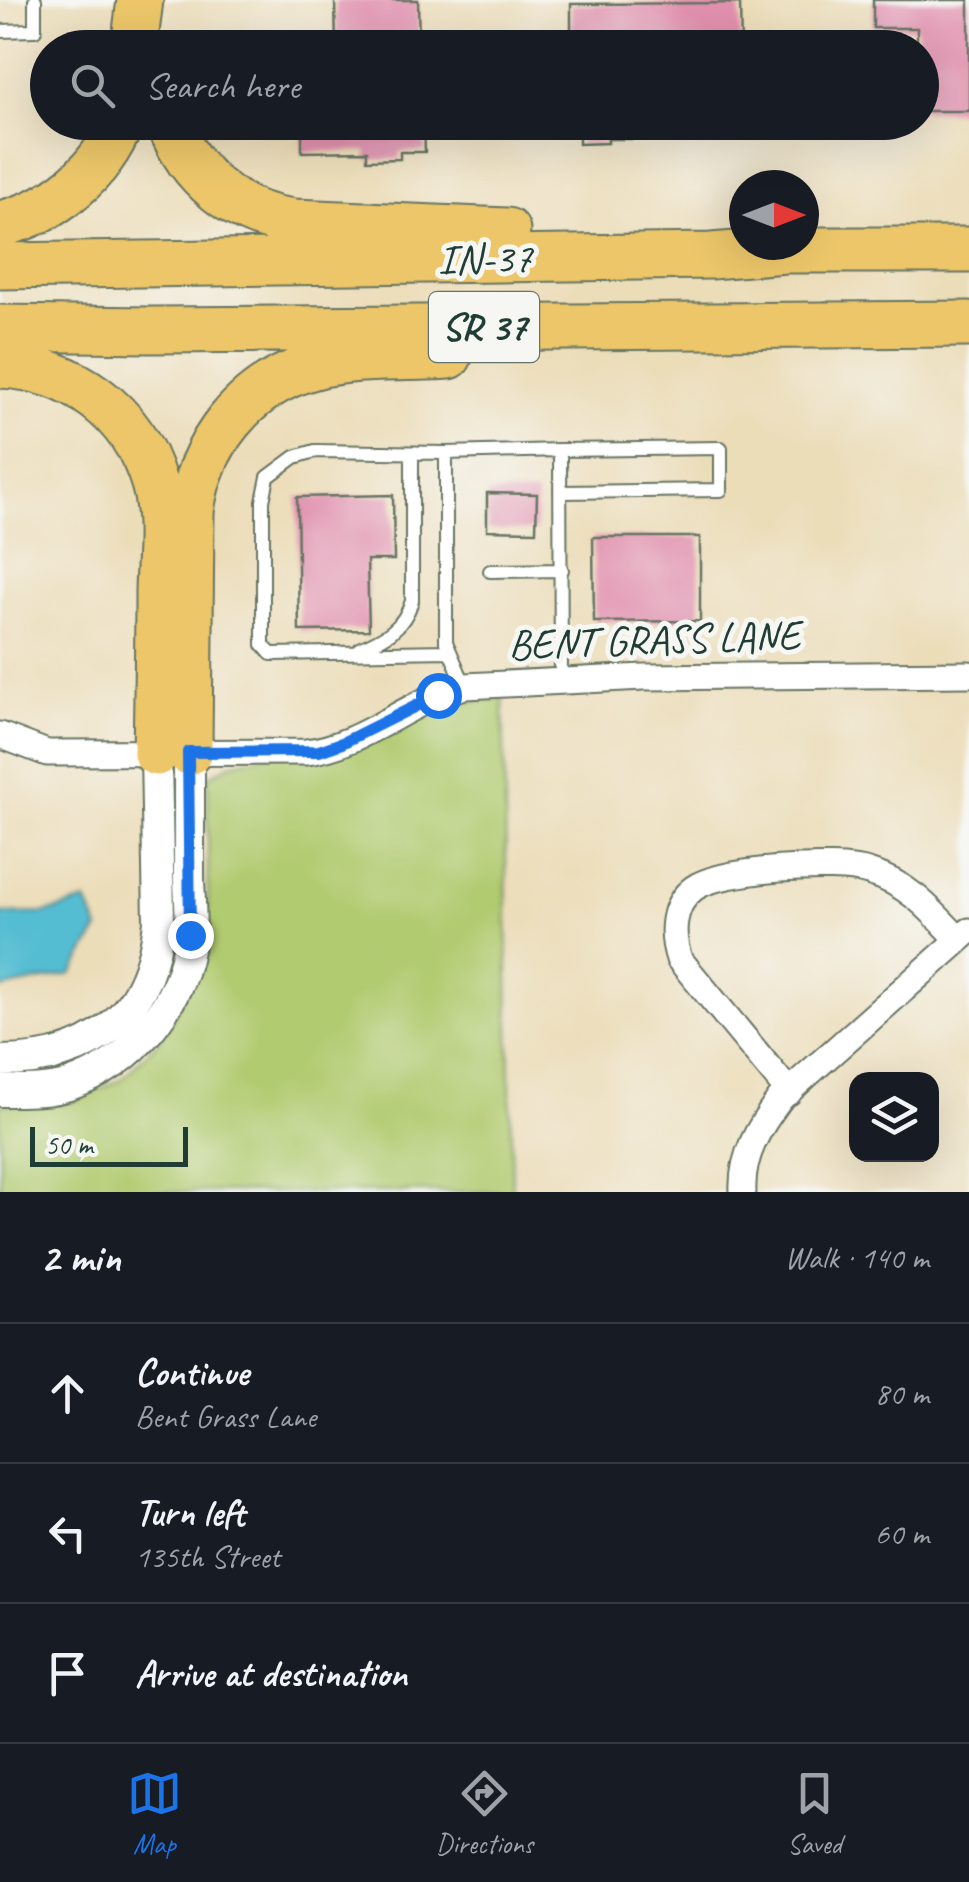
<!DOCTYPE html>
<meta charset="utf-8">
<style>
:root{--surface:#171b24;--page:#20242c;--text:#f1f3f6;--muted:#9ea1a6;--line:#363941;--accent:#1a73e8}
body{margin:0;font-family:Caveat,sans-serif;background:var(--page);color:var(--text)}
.controls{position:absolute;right:30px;bottom:30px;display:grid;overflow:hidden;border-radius:20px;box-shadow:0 10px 40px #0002}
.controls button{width:90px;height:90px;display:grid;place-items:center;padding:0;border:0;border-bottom:2px solid var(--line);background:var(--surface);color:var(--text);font:50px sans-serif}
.compass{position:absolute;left:729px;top:170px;width:90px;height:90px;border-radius:50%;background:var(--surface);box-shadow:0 10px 40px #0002;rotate:90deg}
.scale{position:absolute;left:30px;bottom:25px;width:158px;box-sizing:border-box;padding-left:10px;border:5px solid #1f3d34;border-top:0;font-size:28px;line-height:35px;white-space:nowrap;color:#1f3d34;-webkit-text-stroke:8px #f6f6f2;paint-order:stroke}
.stop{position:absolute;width:30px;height:30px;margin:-22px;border:8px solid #1a73e8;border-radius:50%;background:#fff}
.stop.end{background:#1a73e8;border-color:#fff;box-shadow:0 2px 10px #0008}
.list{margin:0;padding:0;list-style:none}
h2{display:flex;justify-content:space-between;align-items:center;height:130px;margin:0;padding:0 40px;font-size:42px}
h2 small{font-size:32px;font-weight:400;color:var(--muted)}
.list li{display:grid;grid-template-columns:65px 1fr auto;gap:30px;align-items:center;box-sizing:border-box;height:140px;padding:0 40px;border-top:2px solid var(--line)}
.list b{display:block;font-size:38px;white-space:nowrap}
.list p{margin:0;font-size:32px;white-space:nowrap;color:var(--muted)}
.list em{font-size:32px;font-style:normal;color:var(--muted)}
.icon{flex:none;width:55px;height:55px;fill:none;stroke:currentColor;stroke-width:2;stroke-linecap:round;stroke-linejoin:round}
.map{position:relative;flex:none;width:969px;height:1192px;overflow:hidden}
.search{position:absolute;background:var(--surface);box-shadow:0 10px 40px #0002;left:30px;right:30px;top:30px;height:110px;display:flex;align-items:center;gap:25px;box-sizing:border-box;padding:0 35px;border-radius:55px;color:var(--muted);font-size:38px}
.sheet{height:550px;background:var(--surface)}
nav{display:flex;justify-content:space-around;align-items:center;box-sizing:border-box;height:140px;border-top:2px solid var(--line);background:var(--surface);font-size:28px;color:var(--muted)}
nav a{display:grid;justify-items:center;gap:5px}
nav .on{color:var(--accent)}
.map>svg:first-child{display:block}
</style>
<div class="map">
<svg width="969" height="1192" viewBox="0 0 969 1192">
<rect width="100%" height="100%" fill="#f6f6f2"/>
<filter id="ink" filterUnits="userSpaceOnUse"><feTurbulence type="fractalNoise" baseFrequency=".01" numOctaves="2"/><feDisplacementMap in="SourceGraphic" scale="20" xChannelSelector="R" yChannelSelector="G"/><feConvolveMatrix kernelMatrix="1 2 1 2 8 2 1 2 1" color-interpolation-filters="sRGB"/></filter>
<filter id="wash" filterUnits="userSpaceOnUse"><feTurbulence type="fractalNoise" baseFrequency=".0048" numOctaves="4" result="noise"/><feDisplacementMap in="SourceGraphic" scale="40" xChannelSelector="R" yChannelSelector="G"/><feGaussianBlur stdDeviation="2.25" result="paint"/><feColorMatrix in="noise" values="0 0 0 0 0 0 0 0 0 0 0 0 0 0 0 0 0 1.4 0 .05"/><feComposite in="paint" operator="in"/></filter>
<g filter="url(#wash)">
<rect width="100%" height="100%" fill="#ecddb9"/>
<path fill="#b1cb70" stroke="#688452" stroke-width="2.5" d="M 503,696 L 512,1192 L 0,1192 L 0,1104 L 70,1103 L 122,1079 L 160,1039 L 188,990 L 208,909 L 208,777 L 231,764 L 465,703 Z"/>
<path fill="#55bdd2" stroke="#3a7d83" stroke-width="2.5" d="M 86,901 L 99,929 L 72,974 L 0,989 L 0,914 L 46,913 Z"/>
<g id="blocks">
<path fill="#e190ae" d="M 335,0 L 418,0 L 419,48 L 336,48 Z
M 873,0 L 969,0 L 969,111 L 922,111 L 922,48 L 917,48 L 917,28 L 873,28 Z
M 740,3 L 741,48 L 571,48 L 571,4 Z
M 302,122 L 424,122 L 425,152 L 400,152 L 400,159 L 367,160 L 367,151 L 302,152 Z
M 579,122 L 666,122 L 666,139 L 608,139 L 608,143 L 579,144 Z
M 487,493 L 537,494 L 536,531 L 487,530 Z
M 393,495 L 394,560 L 367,560 L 369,630 L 299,631 L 297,497 Z
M 593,537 L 700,537 L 700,621 L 594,622 Z"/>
</g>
</g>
<g filter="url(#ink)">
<use href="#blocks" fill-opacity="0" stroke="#677563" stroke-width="2.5"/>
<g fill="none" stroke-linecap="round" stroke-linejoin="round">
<g stroke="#677563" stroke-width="16">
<path id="service" d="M 0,31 L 35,30 L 35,0
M 560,450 L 721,448 L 721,490 L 562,492
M 446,453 L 560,450 L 561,681
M 490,571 L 562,570
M 360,649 C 386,637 403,629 412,601 L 412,453
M 450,651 L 271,654 L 263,645 L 263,501 L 268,477 L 295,457 L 315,451 L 446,453 L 446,642 L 465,686"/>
</g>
<g stroke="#677563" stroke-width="29">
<path id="minor" d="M 0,735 L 47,753 L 306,752 C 363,746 409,700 465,686 L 644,677 L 969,674
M 789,1092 L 679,959 C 671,935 671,905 694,888 C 720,869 837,862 868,872 C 908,883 932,911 959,940
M 743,1192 C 741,1156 759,1127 780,1099 L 969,931"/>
</g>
<g stroke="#677563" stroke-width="34">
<path id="tertiary" d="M 0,1061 C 93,1061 150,1016 159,921 L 156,753
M 0,1091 C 23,1091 47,1092 69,1085 C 133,1064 182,1004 190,937 C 192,917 189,896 189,875 C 189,834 189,793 189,752"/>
</g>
<g stroke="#677563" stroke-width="49">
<path id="motorway" d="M 134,48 L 140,0
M 169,122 C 189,176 236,216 294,222 L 507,231
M 0,224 C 54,212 101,173 121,122
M 0,266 L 711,256 L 786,250 L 969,250
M 0,328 L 150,330 L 969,324
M 0,365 C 72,368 133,411 154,483 C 164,517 159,556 158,591 C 158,645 157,699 156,753
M 189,752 L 191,512 C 199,444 245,386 311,367 C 351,355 407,359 449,356"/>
</g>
<use href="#service" stroke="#fff" stroke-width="12"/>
<use href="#minor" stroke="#fff" stroke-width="25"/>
<use href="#tertiary" stroke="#fff" stroke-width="30"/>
<use href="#motorway" stroke="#ecc669" stroke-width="45"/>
</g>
</g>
<g fill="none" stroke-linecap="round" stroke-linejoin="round" filter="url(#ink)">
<path stroke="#1a73e8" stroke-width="12" d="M 190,935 L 188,752 L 319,751 L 342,743 L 438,695"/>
</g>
<g text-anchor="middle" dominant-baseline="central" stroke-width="10" stroke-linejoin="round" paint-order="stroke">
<rect fill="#f6f6f2" stroke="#60746d" stroke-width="2.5" x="429" y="292" width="110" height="70" rx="8"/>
<g font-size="40" font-weight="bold" fill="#1f3d34">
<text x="484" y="327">SR 37</text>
</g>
<g font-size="42" fill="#1f3d34" stroke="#f6f6f2">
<text transform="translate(485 259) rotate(-1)">IN-37</text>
<text transform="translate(654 640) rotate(-2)">BENT GRASS LANE</text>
</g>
</g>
</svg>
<div class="controls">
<button><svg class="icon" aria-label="layers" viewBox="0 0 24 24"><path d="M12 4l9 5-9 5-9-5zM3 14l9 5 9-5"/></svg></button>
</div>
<svg class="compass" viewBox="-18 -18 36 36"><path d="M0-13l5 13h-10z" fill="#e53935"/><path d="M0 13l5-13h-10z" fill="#9ea1a6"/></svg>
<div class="scale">50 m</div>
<div class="stop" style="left:438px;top:695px"></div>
<div class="stop end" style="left:190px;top:935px"></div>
<div class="search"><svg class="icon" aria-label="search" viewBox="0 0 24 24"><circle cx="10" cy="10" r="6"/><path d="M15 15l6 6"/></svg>Search here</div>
</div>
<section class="sheet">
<h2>2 min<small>Walk · 140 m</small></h2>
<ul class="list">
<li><svg class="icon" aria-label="ahead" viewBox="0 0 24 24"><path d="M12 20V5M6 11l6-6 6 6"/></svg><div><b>Continue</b><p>Bent Grass Lane</p></div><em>80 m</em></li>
<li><svg class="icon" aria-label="left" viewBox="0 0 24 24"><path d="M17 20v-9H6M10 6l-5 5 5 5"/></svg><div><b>Turn left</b><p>135th Street</p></div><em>60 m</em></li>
<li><svg class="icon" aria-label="arrive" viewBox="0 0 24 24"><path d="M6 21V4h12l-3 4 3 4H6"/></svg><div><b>Arrive at destination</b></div></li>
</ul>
</section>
<nav>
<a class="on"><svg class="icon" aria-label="map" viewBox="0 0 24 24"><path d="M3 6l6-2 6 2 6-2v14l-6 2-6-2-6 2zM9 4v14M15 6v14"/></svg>Map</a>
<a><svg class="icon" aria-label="directions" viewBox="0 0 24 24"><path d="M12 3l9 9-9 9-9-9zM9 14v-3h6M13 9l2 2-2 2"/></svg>Directions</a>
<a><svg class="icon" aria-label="saved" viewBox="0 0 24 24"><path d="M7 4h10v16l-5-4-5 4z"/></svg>Saved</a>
</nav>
